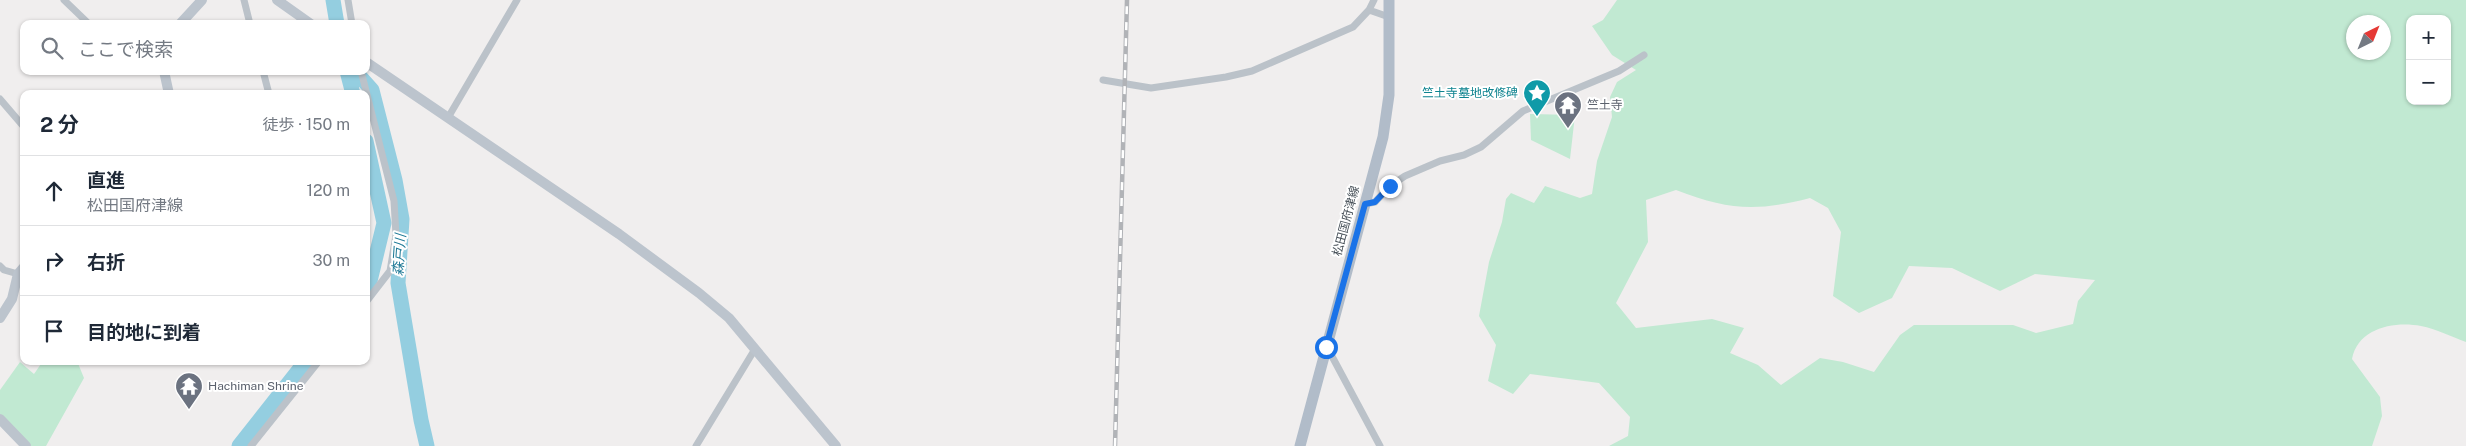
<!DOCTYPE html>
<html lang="ja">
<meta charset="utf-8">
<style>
:root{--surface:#fff;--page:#f2f2f3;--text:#1f2937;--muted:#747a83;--line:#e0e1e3}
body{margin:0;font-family:"Public Sans","Noto Sans JP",sans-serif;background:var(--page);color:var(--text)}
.controls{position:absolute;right:15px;top:15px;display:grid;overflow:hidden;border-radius:10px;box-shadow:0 1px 4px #0004}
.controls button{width:45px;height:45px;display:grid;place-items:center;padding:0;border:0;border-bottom:1px solid var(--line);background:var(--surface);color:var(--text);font:25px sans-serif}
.compass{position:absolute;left:2346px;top:15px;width:45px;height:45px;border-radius:50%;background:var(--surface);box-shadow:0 1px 4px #0004;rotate:43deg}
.stop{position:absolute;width:15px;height:15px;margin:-11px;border:4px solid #1a73e8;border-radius:50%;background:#fff}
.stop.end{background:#1a73e8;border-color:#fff;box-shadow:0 1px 5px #0008}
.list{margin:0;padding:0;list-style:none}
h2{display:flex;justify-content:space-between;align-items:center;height:65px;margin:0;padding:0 20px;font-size:21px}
h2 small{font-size:16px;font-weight:400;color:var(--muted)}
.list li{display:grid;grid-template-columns:32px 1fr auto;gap:15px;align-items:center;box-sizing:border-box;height:70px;padding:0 20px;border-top:1px solid var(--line)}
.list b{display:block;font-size:19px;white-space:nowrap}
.list p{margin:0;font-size:16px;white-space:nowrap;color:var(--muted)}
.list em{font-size:16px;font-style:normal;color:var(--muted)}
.icon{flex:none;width:28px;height:28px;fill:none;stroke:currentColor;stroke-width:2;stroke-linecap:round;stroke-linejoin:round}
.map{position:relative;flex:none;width:2466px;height:446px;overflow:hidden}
.search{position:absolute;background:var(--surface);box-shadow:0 1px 4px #0004;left:20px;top:20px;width:350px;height:55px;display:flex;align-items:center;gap:12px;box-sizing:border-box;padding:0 18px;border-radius:10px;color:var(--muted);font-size:19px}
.panel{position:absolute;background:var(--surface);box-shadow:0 1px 4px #0004;left:20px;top:90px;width:350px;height:275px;border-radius:10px}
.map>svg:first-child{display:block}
</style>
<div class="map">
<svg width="2466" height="446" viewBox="0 0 2466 446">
<rect width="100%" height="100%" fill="#f0eeee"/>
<path fill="#c1e9d2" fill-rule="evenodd" d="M 1617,0 L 2466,0 L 2466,342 C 2452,337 2436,329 2421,326 C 2394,321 2358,328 2352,359 L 2380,397 L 2382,416 L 2372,446 L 1609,446 L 1628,436 L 1630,417 L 1599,383 L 1530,374 L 1513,394 L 1488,381 L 1496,345 L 1479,316 L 1489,262 L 1502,222 L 1506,199 L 1511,193 L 1534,203 L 1545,186 L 1580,198 L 1592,194 L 1597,161 L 1612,117 L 1610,97 L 1617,82 L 1636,70 L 1612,55 L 1592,26 L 1603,20 ZM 2410,19 L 2447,19 L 2447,101 L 2410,101 ZM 2354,22 L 2384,22 L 2384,52 L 2354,52 ZM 1676,190 C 1728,210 1756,212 1810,198 L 1828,208 L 1841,232 L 1833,296 L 1859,313 L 1892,298 L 1909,266 L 1952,268 L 2000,291 L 2035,274 L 2095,280 L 2078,301 L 2073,324 L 2036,333 L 2013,325 L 1914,325 L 1900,335 L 1874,372 L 1843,362 L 1820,358 L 1781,385 L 1758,365 L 1730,353 L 1744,328 L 1712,319 L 1636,328 L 1616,303 L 1648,242 L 1646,200 Z
M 1530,114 L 1575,115 L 1570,159 L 1531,140 Z
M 43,361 L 77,361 L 84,378 L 46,446 L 31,446 L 0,414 L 0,390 L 20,362 L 34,374 Z"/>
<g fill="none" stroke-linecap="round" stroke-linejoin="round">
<path stroke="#94cee0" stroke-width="15" d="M 333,0 L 337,24
M 347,71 L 353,94
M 355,71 L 372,90 L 395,180 L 402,219 L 398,283 L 421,420 L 427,446
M 366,141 L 384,223 L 370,281 L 366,286
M 239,446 L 306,361"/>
<path stroke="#bbc2c9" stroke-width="7" d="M 64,0 L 89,24
M 244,0 L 250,24
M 348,0 L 352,24
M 1369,10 L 1389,17
M 263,71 L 269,94
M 361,71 L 394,201 L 396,235 L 390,271 L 366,302
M 1103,80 L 1151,88 L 1226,77 L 1252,71 L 1353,27 L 1369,10 L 1374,0
M 0,99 L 24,127
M 449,116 L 517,0
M 1365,204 L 1375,202 L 1390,186 L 1405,176 L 1440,161 L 1464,155 L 1481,147 L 1523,111 L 1619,71 L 1644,55
M 0,266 L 4,270 L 18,274
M 1327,347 L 1380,446
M 251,446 L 319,361
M 696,446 L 755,349"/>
<path stroke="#bcc4cd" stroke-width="10" d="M 277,0 L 311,24
M 180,24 L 202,0
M 366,62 L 619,234 L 699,293 L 729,318 L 836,446
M 164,71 L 169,94
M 0,318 L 12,299 L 18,274 L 24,267
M 0,419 L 26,446"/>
<path stroke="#b1bcc9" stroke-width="11" d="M 1300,446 L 1383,137 L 1389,95 L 1389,0"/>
<g stroke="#b1b3b7" stroke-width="4.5">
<path id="rail" d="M 1115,446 L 1127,0"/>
</g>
<use href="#rail" stroke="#fff" stroke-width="2.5" stroke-dasharray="8" stroke-linecap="butt"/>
</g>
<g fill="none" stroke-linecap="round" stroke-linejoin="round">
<path stroke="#1a73e8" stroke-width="6" d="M 1326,347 L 1365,204 L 1375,202 L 1390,186"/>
</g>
<defs>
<g id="sight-pin" transform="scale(1.4375)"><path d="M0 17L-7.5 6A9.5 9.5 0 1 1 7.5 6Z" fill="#0f9aa8" stroke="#fff"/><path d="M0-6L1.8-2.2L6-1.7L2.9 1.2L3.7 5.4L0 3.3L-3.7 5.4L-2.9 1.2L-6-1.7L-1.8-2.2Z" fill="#fff"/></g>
<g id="temple-pin" transform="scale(1.4375)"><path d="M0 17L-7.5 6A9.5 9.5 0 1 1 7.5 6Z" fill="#6b7280" stroke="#fff"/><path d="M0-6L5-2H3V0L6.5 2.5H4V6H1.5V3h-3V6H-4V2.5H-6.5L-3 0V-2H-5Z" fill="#fff"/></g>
</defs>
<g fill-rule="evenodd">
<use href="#sight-pin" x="1537" y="93"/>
<use href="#temple-pin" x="1568" y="105"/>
<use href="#temple-pin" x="189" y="386"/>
</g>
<g text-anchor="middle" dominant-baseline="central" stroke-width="4" stroke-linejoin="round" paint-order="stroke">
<g font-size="12" fill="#0d838f" stroke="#fff" text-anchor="end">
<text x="1518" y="93">竺土寺墓地改修碑</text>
</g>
<g font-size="12" fill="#5b616d" stroke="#fff" text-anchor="start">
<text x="1587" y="105">竺土寺</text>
<text x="208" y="386">Hachiman Shrine</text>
</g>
<g font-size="12" fill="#485159" stroke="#fff">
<text transform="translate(1346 221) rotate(-75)">松田国府津線</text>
</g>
<g font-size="14" font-style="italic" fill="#1e7996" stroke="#fff">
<text transform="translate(399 255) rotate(-86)">森戸川</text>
</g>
</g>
</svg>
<div class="controls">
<button>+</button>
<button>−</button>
</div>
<svg class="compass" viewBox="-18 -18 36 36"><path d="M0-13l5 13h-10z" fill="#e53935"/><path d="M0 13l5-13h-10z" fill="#747a83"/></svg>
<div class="stop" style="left:1326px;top:347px"></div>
<div class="stop end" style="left:1390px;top:186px"></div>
<div class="search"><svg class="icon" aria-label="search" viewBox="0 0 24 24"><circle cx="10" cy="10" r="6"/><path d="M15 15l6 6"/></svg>ここで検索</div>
<section class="panel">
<h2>2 分<small>徒歩 · 150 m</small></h2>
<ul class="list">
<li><svg class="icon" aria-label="ahead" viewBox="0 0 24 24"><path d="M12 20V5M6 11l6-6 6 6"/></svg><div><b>直進</b><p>松田国府津線</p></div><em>120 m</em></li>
<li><svg class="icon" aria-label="right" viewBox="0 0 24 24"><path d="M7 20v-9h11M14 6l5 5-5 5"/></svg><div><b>右折</b></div><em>30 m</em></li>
<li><svg class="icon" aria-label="arrive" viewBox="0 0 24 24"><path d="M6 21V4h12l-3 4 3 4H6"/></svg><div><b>目的地に到着</b></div></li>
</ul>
</section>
</div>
